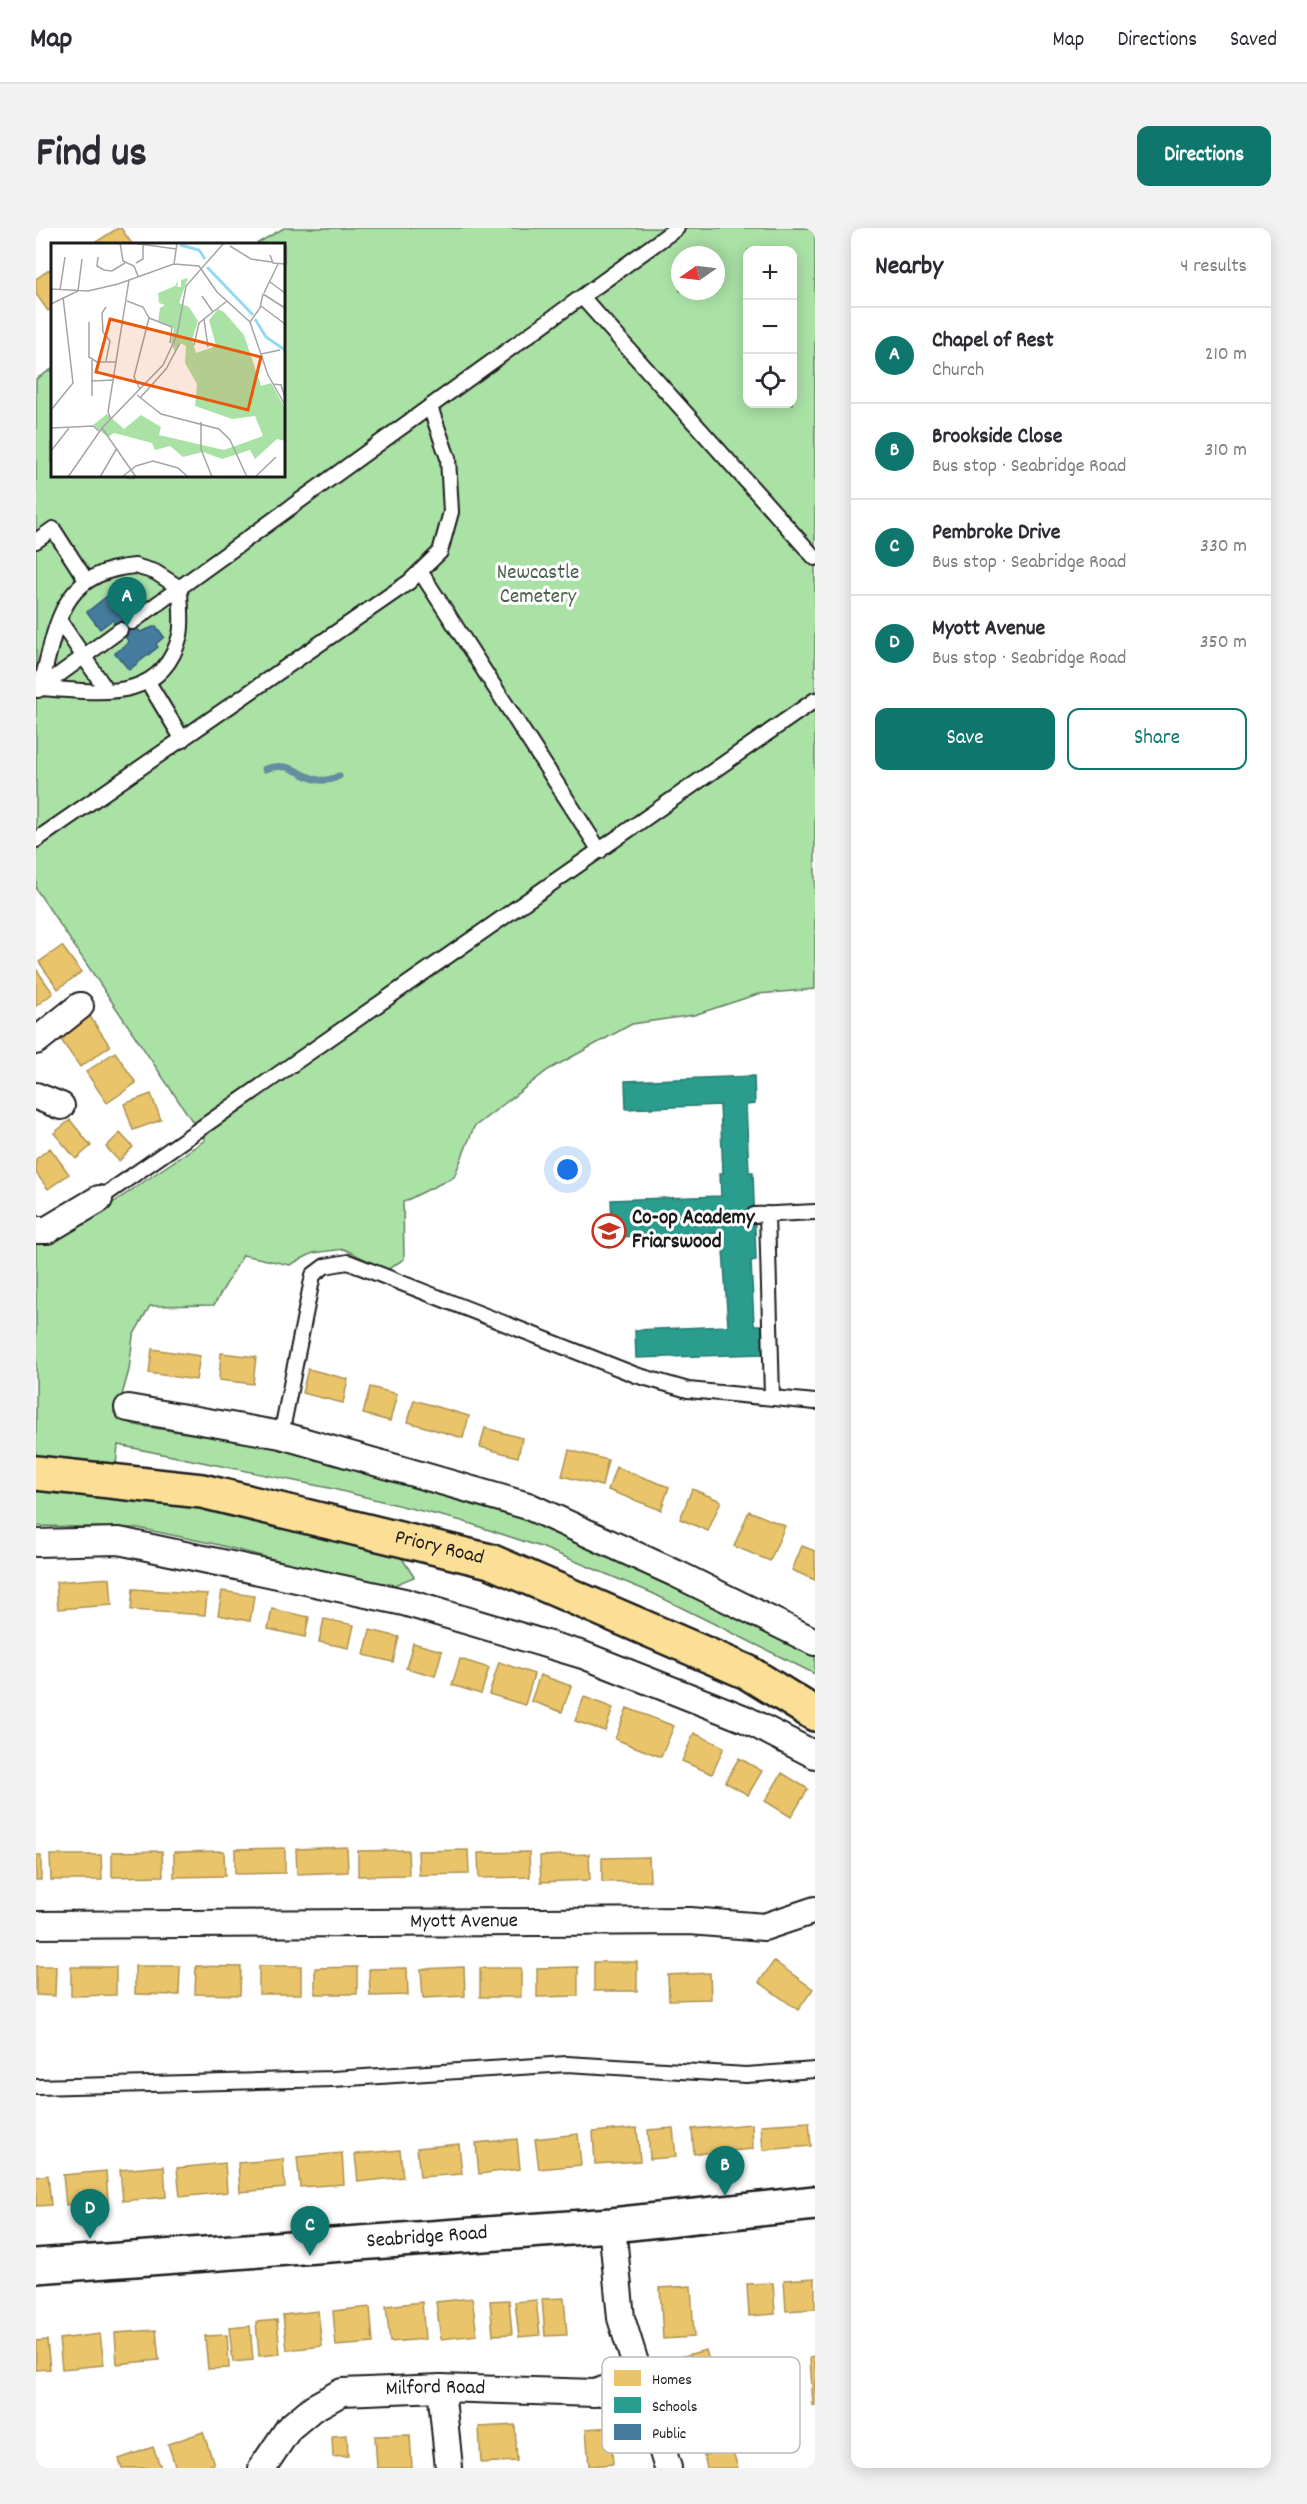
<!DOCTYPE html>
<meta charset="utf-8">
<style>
:root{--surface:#fff;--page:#f2f2f3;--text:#2b2b33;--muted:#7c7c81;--line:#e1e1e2;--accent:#0f766e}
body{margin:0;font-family:Dekko,sans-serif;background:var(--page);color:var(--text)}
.controls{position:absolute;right:18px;top:18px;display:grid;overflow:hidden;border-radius:12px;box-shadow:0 3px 15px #0003}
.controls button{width:54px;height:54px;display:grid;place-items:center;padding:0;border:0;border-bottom:2px solid var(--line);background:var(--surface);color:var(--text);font:30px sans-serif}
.compass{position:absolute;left:635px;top:18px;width:54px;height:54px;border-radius:50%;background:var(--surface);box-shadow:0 3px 15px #0003;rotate:256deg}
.you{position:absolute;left:532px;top:942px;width:21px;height:21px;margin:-15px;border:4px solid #fff;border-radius:50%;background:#1a73e8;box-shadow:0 0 0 9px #1a73e833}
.badge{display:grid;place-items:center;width:39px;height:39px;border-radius:50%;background:var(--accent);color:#fff;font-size:20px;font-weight:700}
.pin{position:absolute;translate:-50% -50px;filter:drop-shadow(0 2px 3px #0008)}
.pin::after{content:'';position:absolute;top:32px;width:21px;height:18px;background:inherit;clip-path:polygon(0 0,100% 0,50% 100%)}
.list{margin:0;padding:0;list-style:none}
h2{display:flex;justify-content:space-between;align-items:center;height:78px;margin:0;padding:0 24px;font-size:26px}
h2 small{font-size:20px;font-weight:400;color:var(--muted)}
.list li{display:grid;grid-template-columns:39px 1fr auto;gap:18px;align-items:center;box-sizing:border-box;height:96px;padding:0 24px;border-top:2px solid var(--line)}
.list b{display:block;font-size:22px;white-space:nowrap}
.list p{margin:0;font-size:20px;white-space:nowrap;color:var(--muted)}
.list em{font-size:20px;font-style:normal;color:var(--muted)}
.actions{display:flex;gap:12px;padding:18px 24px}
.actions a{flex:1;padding:14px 0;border:2px solid var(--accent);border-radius:12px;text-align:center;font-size:21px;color:var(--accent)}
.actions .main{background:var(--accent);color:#fff}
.icon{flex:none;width:33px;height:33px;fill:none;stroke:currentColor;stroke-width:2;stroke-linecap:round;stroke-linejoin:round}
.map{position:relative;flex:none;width:779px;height:2240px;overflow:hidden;border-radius:12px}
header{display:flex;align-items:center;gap:36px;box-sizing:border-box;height:84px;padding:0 30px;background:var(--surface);border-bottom:2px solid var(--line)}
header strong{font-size:28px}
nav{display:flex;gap:33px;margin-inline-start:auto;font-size:21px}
.intro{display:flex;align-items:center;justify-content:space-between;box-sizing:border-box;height:144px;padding:0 36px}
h1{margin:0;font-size:42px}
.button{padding:15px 27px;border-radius:12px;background:var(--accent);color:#fff;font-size:21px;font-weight:700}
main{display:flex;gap:36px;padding:0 36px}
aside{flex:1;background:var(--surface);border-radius:12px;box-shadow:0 3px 15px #0003}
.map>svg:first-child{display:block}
</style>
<header>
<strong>Map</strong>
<nav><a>Map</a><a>Directions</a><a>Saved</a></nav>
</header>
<div class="intro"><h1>Find us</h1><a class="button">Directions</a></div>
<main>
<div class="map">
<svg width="779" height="2240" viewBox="0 0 779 2240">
<rect width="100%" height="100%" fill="#fff"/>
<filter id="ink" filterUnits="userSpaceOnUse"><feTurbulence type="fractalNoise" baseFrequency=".0167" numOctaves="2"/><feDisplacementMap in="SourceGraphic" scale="12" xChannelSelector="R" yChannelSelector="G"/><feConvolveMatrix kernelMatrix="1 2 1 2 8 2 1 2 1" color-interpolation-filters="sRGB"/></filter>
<g filter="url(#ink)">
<path fill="#aae2a6" stroke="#637f61" stroke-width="1.5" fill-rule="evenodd" d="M 248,0 L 779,0 L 779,761 L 722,766 L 658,787 L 596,796 L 512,842 L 438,899 L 418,949 L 367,974 L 368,1031 L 351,1042 L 308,1021 L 277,1025 L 254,1037 L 207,1027 L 178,1077 L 114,1078 L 97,1108 L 93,1142 L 81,1185 L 99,1197 L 232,1218 L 379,1253 L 472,1283 L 779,1422 L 779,1446 L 616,1365 L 505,1319 L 426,1293 L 293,1260 L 82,1217 L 77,1269 L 171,1280 L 364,1327 L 378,1349 L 351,1360 L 179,1316 L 102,1300 L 0,1298 L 0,1016 L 25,1010 L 169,912 L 0,661 L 0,151 L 16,141 L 16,248 L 248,248 L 248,16 L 220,16 ZM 712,22 L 756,22 L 756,176 L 712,176 ZM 644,27 L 680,27 L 680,63 L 644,63 Z"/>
<path fill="#e9c46a" stroke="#ac9253" stroke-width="1.5" d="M 82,0 L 85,0 L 96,16 L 57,16 Z
M 14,41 L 16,45 L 16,80 L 12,83 L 0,66 L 0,51 Z
M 26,718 L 45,744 L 22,761 L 3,734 Z
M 0,741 L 17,765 L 0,778 Z
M 53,787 L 74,818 L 44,839 L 23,809 Z
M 79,824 L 100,855 L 71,875 L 50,844 Z
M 115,866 L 125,892 L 97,902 L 88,876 Z
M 34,892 L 55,918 L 40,931 L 18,905 Z
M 84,905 L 97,919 L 83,933 L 70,919 Z
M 14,920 L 33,946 L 12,961 L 0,945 L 0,931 Z
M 116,1121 L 164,1128 L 160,1152 L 113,1145 Z
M 185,1125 L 220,1129 L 217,1156 L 183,1152 Z
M 272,1141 L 312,1151 L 307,1175 L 266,1165 Z
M 334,1159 L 361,1166 L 354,1193 L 327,1186 Z
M 378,1172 L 433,1188 L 427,1210 L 372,1194 Z
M 449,1200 L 486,1210 L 482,1229 L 444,1219 Z
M 533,1222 L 572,1232 L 566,1258 L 526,1248 Z
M 580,1239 L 633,1259 L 625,1282 L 572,1262 Z
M 656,1261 L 685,1273 L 672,1303 L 644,1291 Z
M 713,1283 L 749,1298 L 734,1333 L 698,1318 Z
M 766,1318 L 779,1323 L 779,1352 L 756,1342 Z
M 74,1350 L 76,1377 L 22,1381 L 20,1354 Z
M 97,1361 L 171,1366 L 169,1387 L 95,1382 Z
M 186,1363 L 218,1368 L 214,1393 L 182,1387 Z
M 236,1381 L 273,1389 L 269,1409 L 232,1401 Z
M 288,1391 L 318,1397 L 313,1420 L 283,1414 Z
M 334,1402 L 363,1409 L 357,1434 L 328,1427 Z
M 377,1415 L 406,1423 L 399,1448 L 370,1440 Z
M 424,1431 L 453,1440 L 445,1466 L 416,1457 Z
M 463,1434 L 498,1446 L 489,1477 L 453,1466 Z
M 504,1447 L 535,1458 L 526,1484 L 495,1473 Z
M 548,1469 L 577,1480 L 569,1503 L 539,1493 Z
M 591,1480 L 638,1498 L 625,1529 L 579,1511 Z
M 658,1505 L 688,1519 L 676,1546 L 646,1533 Z
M 703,1530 L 726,1543 L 712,1567 L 689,1554 Z
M 746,1545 L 772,1561 L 755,1589 L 729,1573 Z
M 311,1619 L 312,1644 L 261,1646 L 260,1621 Z
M 249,1620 L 249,1645 L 199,1646 L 199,1621 Z
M 372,1622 L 373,1647 L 322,1648 L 322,1623 Z
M 432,1622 L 433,1646 L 383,1647 L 382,1623 Z
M 126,1623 L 127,1648 L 76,1649 L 76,1624 Z
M 188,1623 L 189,1648 L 138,1649 L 138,1624 Z
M 493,1624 L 494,1649 L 443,1650 L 442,1625 Z
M 553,1626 L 554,1652 L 505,1654 L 504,1628 Z
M 0,1627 L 5,1627 L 5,1652 L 0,1652 Z
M 14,1627 L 65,1627 L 66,1652 L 15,1652 Z
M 613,1629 L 614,1653 L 566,1654 L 566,1630 Z
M 738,1733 L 777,1761 L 762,1782 L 723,1754 Z
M 558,1734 L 601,1734 L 601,1763 L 558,1763 Z
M 0,1738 L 20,1738 L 19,1768 L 0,1767 Z
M 99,1738 L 144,1738 L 143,1767 L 99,1766 Z
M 160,1738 L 205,1739 L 204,1767 L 159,1766 Z
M 223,1738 L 265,1738 L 265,1766 L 223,1766 Z
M 35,1739 L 80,1739 L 80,1767 L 35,1768 Z
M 321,1739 L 321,1766 L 279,1766 L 279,1740 Z
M 428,1739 L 429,1768 L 387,1770 L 385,1741 Z
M 542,1739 L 542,1768 L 501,1769 L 501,1740 Z
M 371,1740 L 372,1767 L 334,1768 L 333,1741 Z
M 444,1740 L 485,1740 L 485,1769 L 444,1769 Z
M 674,1745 L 675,1771 L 633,1772 L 632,1747 Z
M 773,1894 L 775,1918 L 727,1922 L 725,1897 Z
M 716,1896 L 717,1921 L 658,1926 L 656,1901 Z
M 601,1900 L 604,1933 L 559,1936 L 557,1904 Z
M 637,1900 L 640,1929 L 614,1931 L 612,1902 Z
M 542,1906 L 545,1937 L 503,1941 L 499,1911 Z
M 481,1911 L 484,1941 L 443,1946 L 440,1915 Z
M 423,1916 L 426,1946 L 384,1949 L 381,1920 Z
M 364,1922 L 367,1949 L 322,1954 L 319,1926 Z
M 306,1925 L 308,1956 L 264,1959 L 261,1929 Z
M 247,1931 L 249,1960 L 204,1964 L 202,1935 Z
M 189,1935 L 191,1964 L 144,1969 L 141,1940 Z
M 128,1938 L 130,1969 L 87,1973 L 84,1942 Z
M 70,1943 L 72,1973 L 30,1977 L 27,1947 Z
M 12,1947 L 15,1977 L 0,1978 L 0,1949 Z
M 779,2050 L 779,2081 L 750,2083 L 748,2052 Z
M 737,2055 L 739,2086 L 713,2088 L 711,2056 Z
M 655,2058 L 658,2109 L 627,2111 L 624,2060 Z
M 436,2070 L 441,2107 L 405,2111 L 400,2074 Z
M 528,2070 L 531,2107 L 509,2108 L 506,2071 Z
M 473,2072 L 476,2106 L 457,2107 L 454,2073 Z
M 500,2072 L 504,2107 L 483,2109 L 479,2074 Z
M 386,2074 L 389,2111 L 354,2114 L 350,2078 Z
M 334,2079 L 337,2115 L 300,2118 L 297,2083 Z
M 282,2083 L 286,2118 L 251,2122 L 247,2087 Z
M 241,2092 L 244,2126 L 223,2128 L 220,2094 Z
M 214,2098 L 217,2132 L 197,2134 L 193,2100 Z
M 120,2102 L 123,2132 L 81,2136 L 79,2105 Z
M 64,2106 L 68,2137 L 26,2141 L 23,2111 Z
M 191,2107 L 193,2140 L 172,2141 L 169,2108 Z
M 11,2112 L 14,2141 L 0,2142 L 0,2113 Z
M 670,2122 L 679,2155 L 648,2164 L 640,2130 Z
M 779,2128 L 779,2178 L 777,2178 L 774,2129 Z
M 479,2197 L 481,2233 L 445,2235 L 443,2199 Z
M 574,2199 L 577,2236 L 553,2238 L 550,2201 Z
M 167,2204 L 178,2236 L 167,2240 L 140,2240 L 132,2216 Z
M 311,2207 L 312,2228 L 297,2229 L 296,2208 Z
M 374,2207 L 376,2240 L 341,2240 L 339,2208 Z
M 117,2219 L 125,2240 L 86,2240 L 83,2231 Z
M 696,2220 L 702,2240 L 671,2240 L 668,2227 Z"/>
<path fill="#2a9d8f" stroke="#26766c" stroke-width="1.5" d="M 718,848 L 719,876 L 710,877 L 713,944 L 717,944 L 720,1032 L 715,1033 L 718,1097 L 726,1097 L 727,1126 L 600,1130 L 599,1102 L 692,1098 L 686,1005 L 577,1009 L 575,972 L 685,968 L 684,945 L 687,945 L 684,877 L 590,881 L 589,853 Z"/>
<path fill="#457b9d" stroke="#395e76" stroke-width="1.5" d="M 90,358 L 99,370 L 91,376 L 95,379 L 89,384 L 104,404 L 120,398 L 128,409 L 120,416 L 122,419 L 93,442 L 79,425 L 93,414 L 76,392 L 64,401 L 51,384 L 80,361 L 83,364 Z"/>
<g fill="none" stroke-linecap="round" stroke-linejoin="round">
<path stroke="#638e9e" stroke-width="7" d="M 229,541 C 263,529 271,564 303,548"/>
<g stroke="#1c1c1c" stroke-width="18">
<path id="service" d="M 546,69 L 779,330
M 0,313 L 17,301 L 50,352
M 99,338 L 119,344 L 144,360 C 144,375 147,393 144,407 C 126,478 59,463 4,460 C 21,399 22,344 99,338 Z
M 384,343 L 564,623
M 23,392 L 71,463
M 96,394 L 641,0
M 112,454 L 147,512
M 2,462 L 84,402
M 0,612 L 373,354 L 404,324 L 415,284 L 412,230 L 394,179
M 63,971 L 779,472
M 731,986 L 736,1168
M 718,987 L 779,984
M 245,1207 L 277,1047 L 289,1038 L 312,1034 L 600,1147 L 652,1162 L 779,1174
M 0,1859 L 297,1851 L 531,1836 L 710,1847 L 779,1842"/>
</g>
<g stroke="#1c1c1c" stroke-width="30">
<g id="minor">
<path d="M 0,813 L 44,778"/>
<path d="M 0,868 L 25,878"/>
<path d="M 0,1002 L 11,1002 L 63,971"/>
<path d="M 92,1180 L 245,1207 L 492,1278 L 641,1346 L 779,1414"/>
<path d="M 0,1315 L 83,1313 L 368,1374 L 547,1427 L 709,1491 L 779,1527"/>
<path id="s1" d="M 0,1697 L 654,1693 L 728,1699 L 779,1682"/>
<path d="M 576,1997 L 585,2090 L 632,2240"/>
<path d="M 405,2160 L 413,2240"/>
<path id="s2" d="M 226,2240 L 253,2200 L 277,2180 L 306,2164 L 405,2160 L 559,2165 L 602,2149"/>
</g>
</g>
<g stroke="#1c1c1c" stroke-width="38">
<g id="secondary">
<path id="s3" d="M 0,2038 L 576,1997 L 779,1975"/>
</g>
</g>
<g stroke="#1c1c1c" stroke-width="38">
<g id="trunk">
<path id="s4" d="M 0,1245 L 166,1263 L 454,1333 L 711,1444 L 779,1486"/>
</g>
</g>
<use href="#service" stroke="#fff" stroke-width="14"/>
<use href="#minor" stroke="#fff" stroke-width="26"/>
<use href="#secondary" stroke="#fff" stroke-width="33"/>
<use href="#trunk" stroke="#fbdf96" stroke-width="33"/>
</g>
</g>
<defs>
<g id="school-ring" transform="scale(1.725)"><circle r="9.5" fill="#fff" stroke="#c8321e" stroke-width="1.5"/><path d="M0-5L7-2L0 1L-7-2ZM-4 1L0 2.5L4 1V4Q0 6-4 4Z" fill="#c8321e"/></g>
</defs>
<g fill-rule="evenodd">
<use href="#school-ring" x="573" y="1003"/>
</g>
<g text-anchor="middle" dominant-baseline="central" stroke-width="6" stroke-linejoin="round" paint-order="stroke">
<g font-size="21" fill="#4e614c" stroke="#fff">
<text x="502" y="346">Newcastle<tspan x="502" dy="24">Cemetery</tspan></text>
</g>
<g font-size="21" font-weight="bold" fill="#1c1c1c" stroke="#fff" text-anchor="start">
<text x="596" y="991">Co-op Academy<tspan x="596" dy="24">Friarswood</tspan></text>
</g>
<g font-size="21" fill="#1c1c1c" stroke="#fff">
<text stroke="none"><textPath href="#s4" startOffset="411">Priory Road</textPath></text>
<text stroke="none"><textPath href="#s1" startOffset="428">Myott Avenue</textPath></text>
<text stroke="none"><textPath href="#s3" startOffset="392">Seabridge Road</textPath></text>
<text stroke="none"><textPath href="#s2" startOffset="206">Milford Road</textPath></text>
</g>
</g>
<g transform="translate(15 15)">
<rect width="234" height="234" fill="#fff"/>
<path d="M 137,35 L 128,60 L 138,64 L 147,78 L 141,97 L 145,110 L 165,103 L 158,77 L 167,66 L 173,69 L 193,92 L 210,143 L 220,140 L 234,165 L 234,198 L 226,196 L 204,216 L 199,207 L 171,216 L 152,209 L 132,214 L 119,203 L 104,207 L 101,200 L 63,190 L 57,194 L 42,182 L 56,171 L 73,186 L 90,172 L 110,184 L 108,192 L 173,207 L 212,193 L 204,173 L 181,176 L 144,163 L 146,141 L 134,120 L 135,103 L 129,100 L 124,109 L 120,99 L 123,85 L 107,79 L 109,65 L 114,62 L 108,60 L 107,50 L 124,43 L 127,37 L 126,44 L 130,44 L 130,37 Z" fill="#aae2a6"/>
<path fill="none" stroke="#92daf4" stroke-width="3" d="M 129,2 L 148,7 L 154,16M 156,24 L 202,72M 204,76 L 215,94 L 234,107"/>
<path fill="none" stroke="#a4a4a4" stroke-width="1.5" d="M 69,0 L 72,18 L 83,23 L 87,33M 82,0 L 125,6M 179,3 L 200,16 L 221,19M 219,12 L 222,20 L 234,21M 47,14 L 46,23 L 53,27 L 61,28 L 74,20M 85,20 L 92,16 L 92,1M 123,21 L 148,23 L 166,49 L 199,79M 219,39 L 234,50M 0,46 L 37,48 L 67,41 L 123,21 L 126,0M 9,47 L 14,14M 213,50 L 227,21M 212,51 L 234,65M 212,51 L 209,65 L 199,79 L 217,132 L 234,162M 151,53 L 162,69M 76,58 L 92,64 L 98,75 L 83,134 L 89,146M 0,61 L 27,48 L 31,16M 210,63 L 234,81M 98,75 L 121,84 L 119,100M 153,76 L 157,104M 38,79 L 38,114 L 46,119 L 65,119M 143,102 L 148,80 L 176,58M 210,111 L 229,107M 41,117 L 41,153M 55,118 L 59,98 L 52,89 L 51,70 L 55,64M 40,138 L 63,137M 222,141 L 230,142 L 234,154M 86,152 L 110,171 L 168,186 L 179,197 L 196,234M 89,155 L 115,126 L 129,100M 0,167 L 22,140 L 12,54M 60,176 L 57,169 L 78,37M 150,179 L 150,206 L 161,234M 0,185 L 42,183 L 48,188M 51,185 L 85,234M 0,208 L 18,185M 17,234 L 51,185 L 112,122 L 126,92 L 135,43 L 173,0M 49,234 L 66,205M 71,234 L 85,223 L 102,218 L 127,225 L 137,234M 204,234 L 225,214"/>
<path fill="#e8590c" fill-opacity="0.15" stroke="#e8590c" stroke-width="3" d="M 59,76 L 210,114 L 197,167 L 45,129 Z"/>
<rect width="234" height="234" fill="none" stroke="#1c1c1c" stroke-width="3"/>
</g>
<rect x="566" y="2129" width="198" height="96" rx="9" fill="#fff" stroke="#bbb" stroke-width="1.5"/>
<rect x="578" y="2142" width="27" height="16" fill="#e9c46a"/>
<rect x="578" y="2169" width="27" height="16" fill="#2a9d8f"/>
<rect x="578" y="2196" width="27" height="16" fill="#457b9d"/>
<g font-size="16" fill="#1c1c1c">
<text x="616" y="2156">Homes</text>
<text x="616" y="2183">Schools</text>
<text x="616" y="2210">Public</text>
</g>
</svg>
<div class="controls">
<button>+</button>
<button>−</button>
<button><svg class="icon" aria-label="locate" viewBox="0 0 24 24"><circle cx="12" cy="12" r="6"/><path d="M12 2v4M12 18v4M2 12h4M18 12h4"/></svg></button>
</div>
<svg class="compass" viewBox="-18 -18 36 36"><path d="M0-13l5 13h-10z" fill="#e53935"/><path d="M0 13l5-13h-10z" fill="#7c7c81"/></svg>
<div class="you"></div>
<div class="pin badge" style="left:91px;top:399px">A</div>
<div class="pin badge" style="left:689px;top:1968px">B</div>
<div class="pin badge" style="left:274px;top:2028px">C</div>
<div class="pin badge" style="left:54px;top:2011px">D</div>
</div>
<aside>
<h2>Nearby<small>4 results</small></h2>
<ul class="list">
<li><span class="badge">A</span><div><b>Chapel of Rest</b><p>Church</p></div><em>210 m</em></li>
<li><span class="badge">B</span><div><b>Brookside Close</b><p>Bus stop · Seabridge Road</p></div><em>310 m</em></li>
<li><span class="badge">C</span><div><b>Pembroke Drive</b><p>Bus stop · Seabridge Road</p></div><em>330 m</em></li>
<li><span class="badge">D</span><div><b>Myott Avenue</b><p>Bus stop · Seabridge Road</p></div><em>350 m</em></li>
</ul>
<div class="actions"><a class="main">Save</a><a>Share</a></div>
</aside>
</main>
